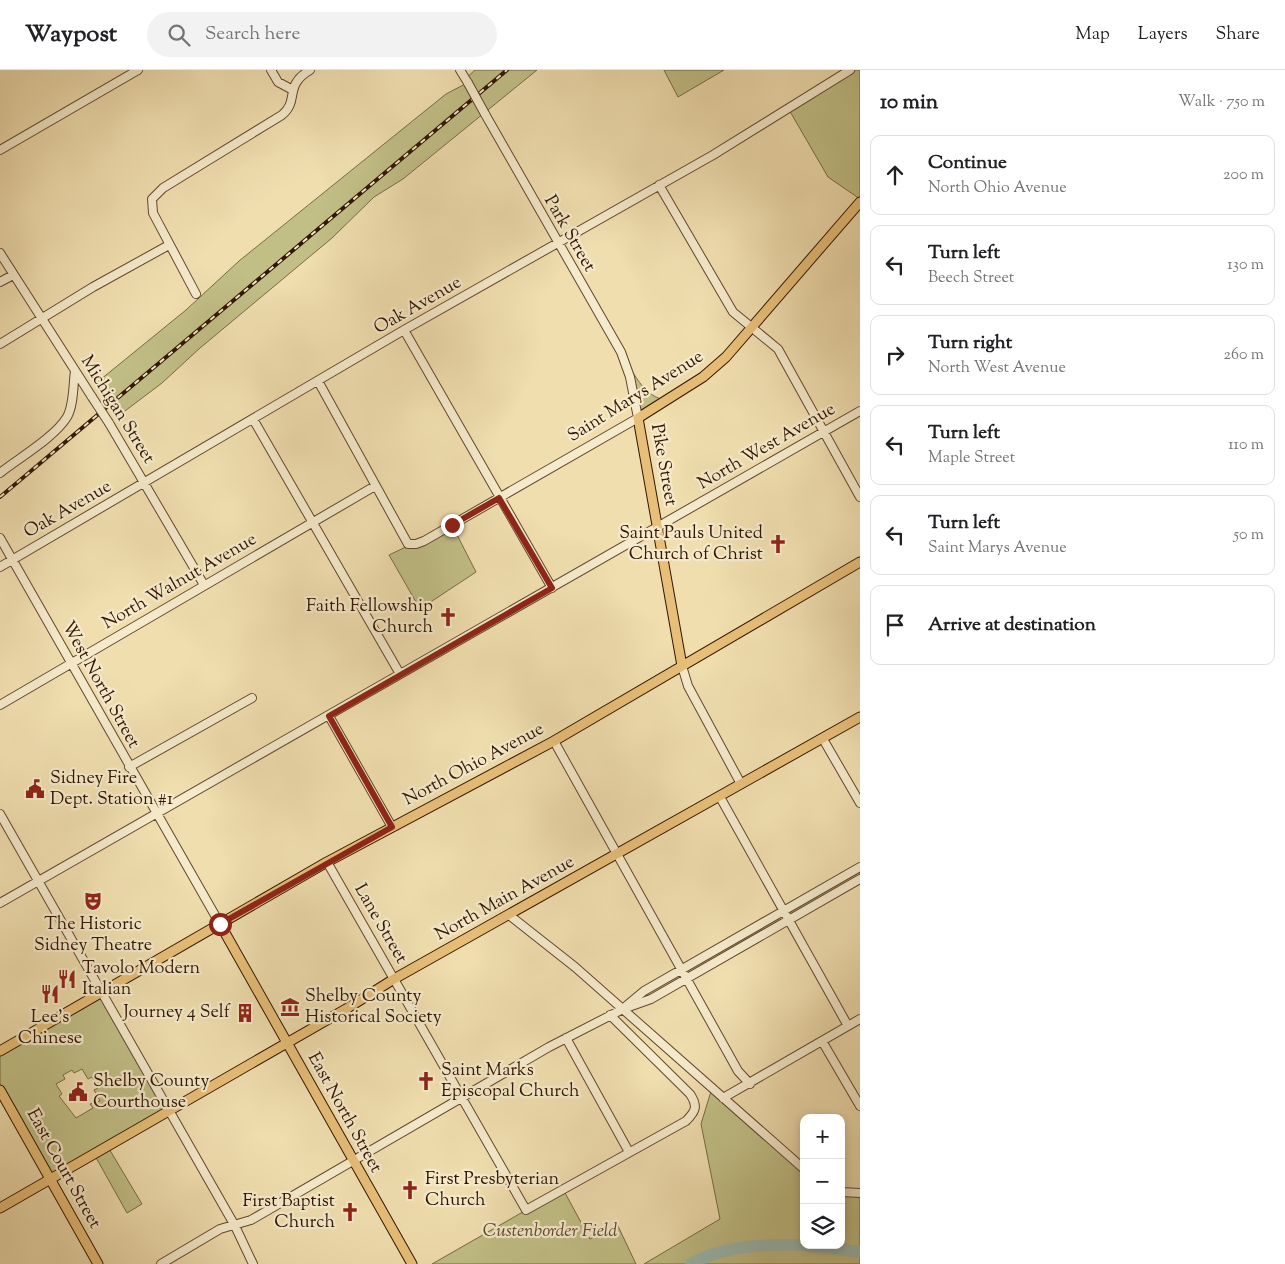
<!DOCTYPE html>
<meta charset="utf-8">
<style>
:root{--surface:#fff;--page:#f2f2f2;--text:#202124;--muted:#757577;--line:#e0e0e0}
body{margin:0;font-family:"Sorts Mill Goudy",serif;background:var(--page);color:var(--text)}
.controls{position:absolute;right:15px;bottom:15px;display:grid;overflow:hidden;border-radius:10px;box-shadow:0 2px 8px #0003}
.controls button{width:45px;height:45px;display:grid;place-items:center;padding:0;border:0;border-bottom:1px solid var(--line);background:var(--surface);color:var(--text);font:25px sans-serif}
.stop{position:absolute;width:15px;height:15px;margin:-11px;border:4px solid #8f2418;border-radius:50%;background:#fff}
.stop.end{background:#8f2418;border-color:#fff;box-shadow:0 1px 5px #0008}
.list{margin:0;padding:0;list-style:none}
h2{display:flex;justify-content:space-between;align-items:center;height:65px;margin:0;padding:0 20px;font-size:21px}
h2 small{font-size:16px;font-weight:400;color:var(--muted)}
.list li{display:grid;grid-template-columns:32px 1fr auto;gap:15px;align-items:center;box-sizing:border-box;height:80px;margin:0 10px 10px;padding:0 10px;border:1px solid var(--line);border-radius:10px}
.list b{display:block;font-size:19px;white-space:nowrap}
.list p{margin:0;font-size:16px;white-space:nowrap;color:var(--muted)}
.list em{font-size:16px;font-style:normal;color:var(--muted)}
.icon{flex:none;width:28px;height:28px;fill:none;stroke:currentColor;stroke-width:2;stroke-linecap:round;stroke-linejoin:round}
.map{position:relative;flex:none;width:860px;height:1194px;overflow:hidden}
header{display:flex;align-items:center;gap:30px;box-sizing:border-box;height:70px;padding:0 25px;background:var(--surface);border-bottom:1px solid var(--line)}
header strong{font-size:24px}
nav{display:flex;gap:28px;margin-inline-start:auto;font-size:18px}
.search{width:350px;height:45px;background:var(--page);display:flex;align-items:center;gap:12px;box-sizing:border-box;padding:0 18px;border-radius:28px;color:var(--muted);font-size:19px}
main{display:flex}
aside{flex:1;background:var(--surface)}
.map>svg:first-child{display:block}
</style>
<header>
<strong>Waypost</strong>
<div class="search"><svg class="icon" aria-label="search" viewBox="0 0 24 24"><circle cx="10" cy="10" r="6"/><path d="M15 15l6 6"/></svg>Search here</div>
<nav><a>Map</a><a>Layers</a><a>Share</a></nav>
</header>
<main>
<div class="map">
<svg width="860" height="1194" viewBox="0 0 860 1194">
<rect width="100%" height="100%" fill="#f0deaf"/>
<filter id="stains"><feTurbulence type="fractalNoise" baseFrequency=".004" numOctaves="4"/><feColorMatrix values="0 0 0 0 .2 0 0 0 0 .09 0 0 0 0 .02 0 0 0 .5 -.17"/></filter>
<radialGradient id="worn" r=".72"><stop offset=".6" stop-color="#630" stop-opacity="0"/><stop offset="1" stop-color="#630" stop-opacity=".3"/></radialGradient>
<path fill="#c1bf86" stroke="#796a43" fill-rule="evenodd" d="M 475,0 L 537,0 L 403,109 L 374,127 L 332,168 L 200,278 L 162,313 L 117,347 L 95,314 L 186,240 L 239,191 L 446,24 L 467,13 L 465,9 Z
M 664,0 L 724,0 L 678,27 Z
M 850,0 L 860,0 L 860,129 L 828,107 L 788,38 Z
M 621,282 C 633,301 643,328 667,330 L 638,348 Z
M 452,455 L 476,502 L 420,539 L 389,485 Z
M 860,797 L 860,809 L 688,908 L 623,939 L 644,921 Z
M 101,924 L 167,1041 L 108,1077 L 142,1134 L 127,1143 L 94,1084 L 50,1109 L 0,1020 L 0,981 ZM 82,999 L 88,1009 L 92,1007 L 98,1018 L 94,1020 L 100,1031 L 90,1034 L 93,1038 L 76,1048 L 59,1026 L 62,1024 L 56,1014 L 65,1009 L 63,1005 L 72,1000 L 74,1003 Z
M 712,1018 L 804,1099 L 804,1175 L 841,1175 L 841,1122 L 860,1123 L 860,1194 L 644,1194 L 720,1149 L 701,1054 Z
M 563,1119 L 590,1169 L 617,1154 L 636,1194 L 432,1194 Z"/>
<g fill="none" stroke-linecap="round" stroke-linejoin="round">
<path stroke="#9bbbb2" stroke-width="12" d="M 805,1175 L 860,1182
M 691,1194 C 723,1175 768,1174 804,1175"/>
<g stroke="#61472c" stroke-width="10">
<path id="minor" d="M 271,0 L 278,12 L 291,19
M 460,0 L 468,13
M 0,80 L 138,0
M 659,115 L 733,242 L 778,279 L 860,427
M 0,183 L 92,327
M 0,212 L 13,205
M 196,224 L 153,143 L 152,129 L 163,118 L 282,45 C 300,30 283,16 310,0
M 404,260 L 552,518
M 0,274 L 93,217 L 169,175
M 318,311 L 408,474 L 416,474 L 424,471 L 638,348 L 630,307 L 621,282 L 485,44
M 253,349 L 400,604
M 109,353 L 204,515
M 0,403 C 19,388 55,367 67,347 C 74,335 73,314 75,301
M 0,468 L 220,854
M 0,497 L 404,260 L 713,85 L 850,0
M 682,596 L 688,616 L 741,714
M 0,635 L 375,416
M 329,646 L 392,757
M 823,669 L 860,733
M 554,671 L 738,1001 L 750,1014
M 129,697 L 252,628
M 720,727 L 848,956
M 0,744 L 235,1156 L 253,1194
M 327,792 L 526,1140 L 686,1051 C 696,1041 698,1036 690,1024 L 610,945
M 0,833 L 860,341
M 509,845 L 575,897 L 804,1099
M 626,936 L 644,921 L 860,797
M 566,968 L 629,1082
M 822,971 L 860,1036
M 723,1028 L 860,949
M 841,1122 L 860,1123
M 161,1194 L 220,1159 L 251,1150 L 549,977 L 623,939 L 651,929 L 860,809"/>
</g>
<g stroke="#311500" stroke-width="11">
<path id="major" d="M 682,596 L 638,348 L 703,307 L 726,287 L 860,132
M 220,854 L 412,1194
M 0,981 L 327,792 L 554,671 L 860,492
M 0,1020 L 98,1194
M 0,1138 L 346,939 L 394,909 L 860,647"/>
</g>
<use href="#minor" stroke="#f5eacb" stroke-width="8"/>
<use href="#major" stroke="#e8bf78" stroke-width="9"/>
<g stroke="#311500" stroke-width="4">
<path id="rail" d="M 0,427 L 507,0"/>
</g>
<use href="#rail" stroke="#f5eacb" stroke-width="2" stroke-dasharray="5.5" stroke-linecap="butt"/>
<g stroke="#61472c" stroke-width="10" stroke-linecap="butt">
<path id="minor-bridge" d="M 468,13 L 485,44
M 92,327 L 109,353"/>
</g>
<use href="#minor-bridge" stroke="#f5eacb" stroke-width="8"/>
</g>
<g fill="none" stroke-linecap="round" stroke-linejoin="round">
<path stroke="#8f2418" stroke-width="6" d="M 220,854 L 392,757 L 329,646 L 552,518 L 499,428 L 452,455"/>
</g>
<defs>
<g id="church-bare" transform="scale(1.5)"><path d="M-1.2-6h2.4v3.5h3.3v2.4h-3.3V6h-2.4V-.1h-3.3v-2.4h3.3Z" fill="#8f2418" stroke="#f5eacb" stroke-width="2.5" paint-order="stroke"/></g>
<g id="civic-bare" transform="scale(1.5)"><path d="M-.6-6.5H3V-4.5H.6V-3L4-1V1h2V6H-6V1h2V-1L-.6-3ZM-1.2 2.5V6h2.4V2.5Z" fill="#8f2418" stroke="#f5eacb" stroke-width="2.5" paint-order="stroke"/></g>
<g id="theatre-bare" transform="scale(1.5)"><path d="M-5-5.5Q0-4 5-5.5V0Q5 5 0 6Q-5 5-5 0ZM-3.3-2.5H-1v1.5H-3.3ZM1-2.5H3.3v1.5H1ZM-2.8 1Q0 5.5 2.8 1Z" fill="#8f2418" stroke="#f5eacb" stroke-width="2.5" paint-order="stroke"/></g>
<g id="restaurant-bare" transform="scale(1.5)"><path d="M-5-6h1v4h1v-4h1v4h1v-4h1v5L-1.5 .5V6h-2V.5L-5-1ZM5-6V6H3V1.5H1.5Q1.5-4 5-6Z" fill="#8f2418" stroke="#f5eacb" stroke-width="2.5" paint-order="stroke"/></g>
<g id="museum-bare" transform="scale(1.5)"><path d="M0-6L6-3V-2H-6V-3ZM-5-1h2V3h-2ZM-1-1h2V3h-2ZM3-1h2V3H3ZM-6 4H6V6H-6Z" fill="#8f2418" stroke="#f5eacb" stroke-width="2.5" paint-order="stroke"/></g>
<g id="building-bare" transform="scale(1.5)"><path d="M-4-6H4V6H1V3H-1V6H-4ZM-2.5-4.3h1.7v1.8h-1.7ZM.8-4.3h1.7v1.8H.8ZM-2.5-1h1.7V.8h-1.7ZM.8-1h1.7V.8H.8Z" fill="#8f2418" stroke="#f5eacb" stroke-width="2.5" paint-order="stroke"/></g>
</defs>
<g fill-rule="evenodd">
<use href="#church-bare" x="778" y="474"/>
<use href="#church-bare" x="448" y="547"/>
<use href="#civic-bare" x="35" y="719"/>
<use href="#theatre-bare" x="93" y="831"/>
<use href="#restaurant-bare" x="67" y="909"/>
<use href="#restaurant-bare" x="50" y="924"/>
<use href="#museum-bare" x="290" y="937"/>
<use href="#building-bare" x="245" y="943"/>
<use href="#church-bare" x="426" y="1011"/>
<use href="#civic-bare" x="78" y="1022"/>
<use href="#church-bare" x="410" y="1120"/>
<use href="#church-bare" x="350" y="1142"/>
</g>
<g text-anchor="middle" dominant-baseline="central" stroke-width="4.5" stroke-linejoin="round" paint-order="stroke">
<g font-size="18" fill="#311500" stroke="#f5eacb">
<text transform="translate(569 164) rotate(60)">Park Street</text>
<text transform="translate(418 236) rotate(-30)">Oak Avenue</text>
<text transform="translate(636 327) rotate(-32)">Saint Marys Avenue</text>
<text transform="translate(117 340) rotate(58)">Michigan Street</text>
<text transform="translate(767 377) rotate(-30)">North West Avenue</text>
<text transform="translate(663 395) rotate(80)">Pike Street</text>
<text transform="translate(68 440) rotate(-30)">Oak Avenue</text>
<text transform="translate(180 512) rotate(-30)">North Walnut Avenue</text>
<text transform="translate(100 615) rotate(61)">West North Street</text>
<text transform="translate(474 695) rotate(-28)">North Ohio Avenue</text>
<text transform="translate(505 829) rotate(-29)">North Main Avenue</text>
<text transform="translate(380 854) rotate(60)">Lane Street</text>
<text transform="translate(344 1043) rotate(61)">East North Street</text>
<text transform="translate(63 1099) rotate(61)">East Court Street</text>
</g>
<g font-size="18" fill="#311500" stroke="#f5eacb" text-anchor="start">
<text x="763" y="464" text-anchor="end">Saint Pauls United<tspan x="763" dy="21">Church of Christ</tspan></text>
<text x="433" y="537" text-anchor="end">Faith Fellowship<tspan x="433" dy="21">Church</tspan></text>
<text x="50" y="709">Sidney Fire<tspan x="50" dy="21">Dept. Station #1</tspan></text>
<text x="93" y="855" text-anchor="middle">The Historic<tspan x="93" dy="21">Sidney Theatre</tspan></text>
<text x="82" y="899">Tavolo Modern<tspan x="82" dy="21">Italian</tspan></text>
<text x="305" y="927">Shelby County<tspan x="305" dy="21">Historical Society</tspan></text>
<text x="230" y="943" text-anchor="end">Journey 4 Self</text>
<text x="50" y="948" text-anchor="middle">Lee's<tspan x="50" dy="21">Chinese</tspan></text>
<text x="441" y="1001">Saint Marks<tspan x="441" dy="21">Episcopal Church</tspan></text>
<text x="93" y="1012">Shelby County<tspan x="93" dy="21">Courthouse</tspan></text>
<text x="425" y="1110">First Presbyterian<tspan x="425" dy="21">Church</tspan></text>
<text x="335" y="1132" text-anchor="end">First Baptist<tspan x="335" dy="21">Church</tspan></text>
</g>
<g font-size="18" font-style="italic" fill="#5c4828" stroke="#f5eacb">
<text x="550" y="1162">Custenborder Field</text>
</g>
</g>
<rect width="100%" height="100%" filter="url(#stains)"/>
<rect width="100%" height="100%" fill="url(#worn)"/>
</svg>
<div class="controls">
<button>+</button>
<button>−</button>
<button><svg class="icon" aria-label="layers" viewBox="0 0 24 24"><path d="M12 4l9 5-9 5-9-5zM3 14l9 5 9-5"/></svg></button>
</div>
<div class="stop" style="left:220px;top:854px"></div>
<div class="stop end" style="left:452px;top:455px"></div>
</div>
<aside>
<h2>10 min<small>Walk · 750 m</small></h2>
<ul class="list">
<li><svg class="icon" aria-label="ahead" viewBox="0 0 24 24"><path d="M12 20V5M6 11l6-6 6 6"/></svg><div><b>Continue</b><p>North Ohio Avenue</p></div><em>200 m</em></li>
<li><svg class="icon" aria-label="left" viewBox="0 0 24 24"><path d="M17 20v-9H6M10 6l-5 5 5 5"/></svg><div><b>Turn left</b><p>Beech Street</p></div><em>130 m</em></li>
<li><svg class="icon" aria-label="right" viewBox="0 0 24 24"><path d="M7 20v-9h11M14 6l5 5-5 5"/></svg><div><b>Turn right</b><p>North West Avenue</p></div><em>260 m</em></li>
<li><svg class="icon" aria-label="left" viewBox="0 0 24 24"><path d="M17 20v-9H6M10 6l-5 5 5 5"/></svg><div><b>Turn left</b><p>Maple Street</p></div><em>110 m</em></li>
<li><svg class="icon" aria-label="left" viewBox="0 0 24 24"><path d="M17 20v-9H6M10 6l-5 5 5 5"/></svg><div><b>Turn left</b><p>Saint Marys Avenue</p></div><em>50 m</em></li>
<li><svg class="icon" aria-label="arrive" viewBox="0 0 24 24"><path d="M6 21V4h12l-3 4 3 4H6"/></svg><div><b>Arrive at destination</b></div></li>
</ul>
</aside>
</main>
